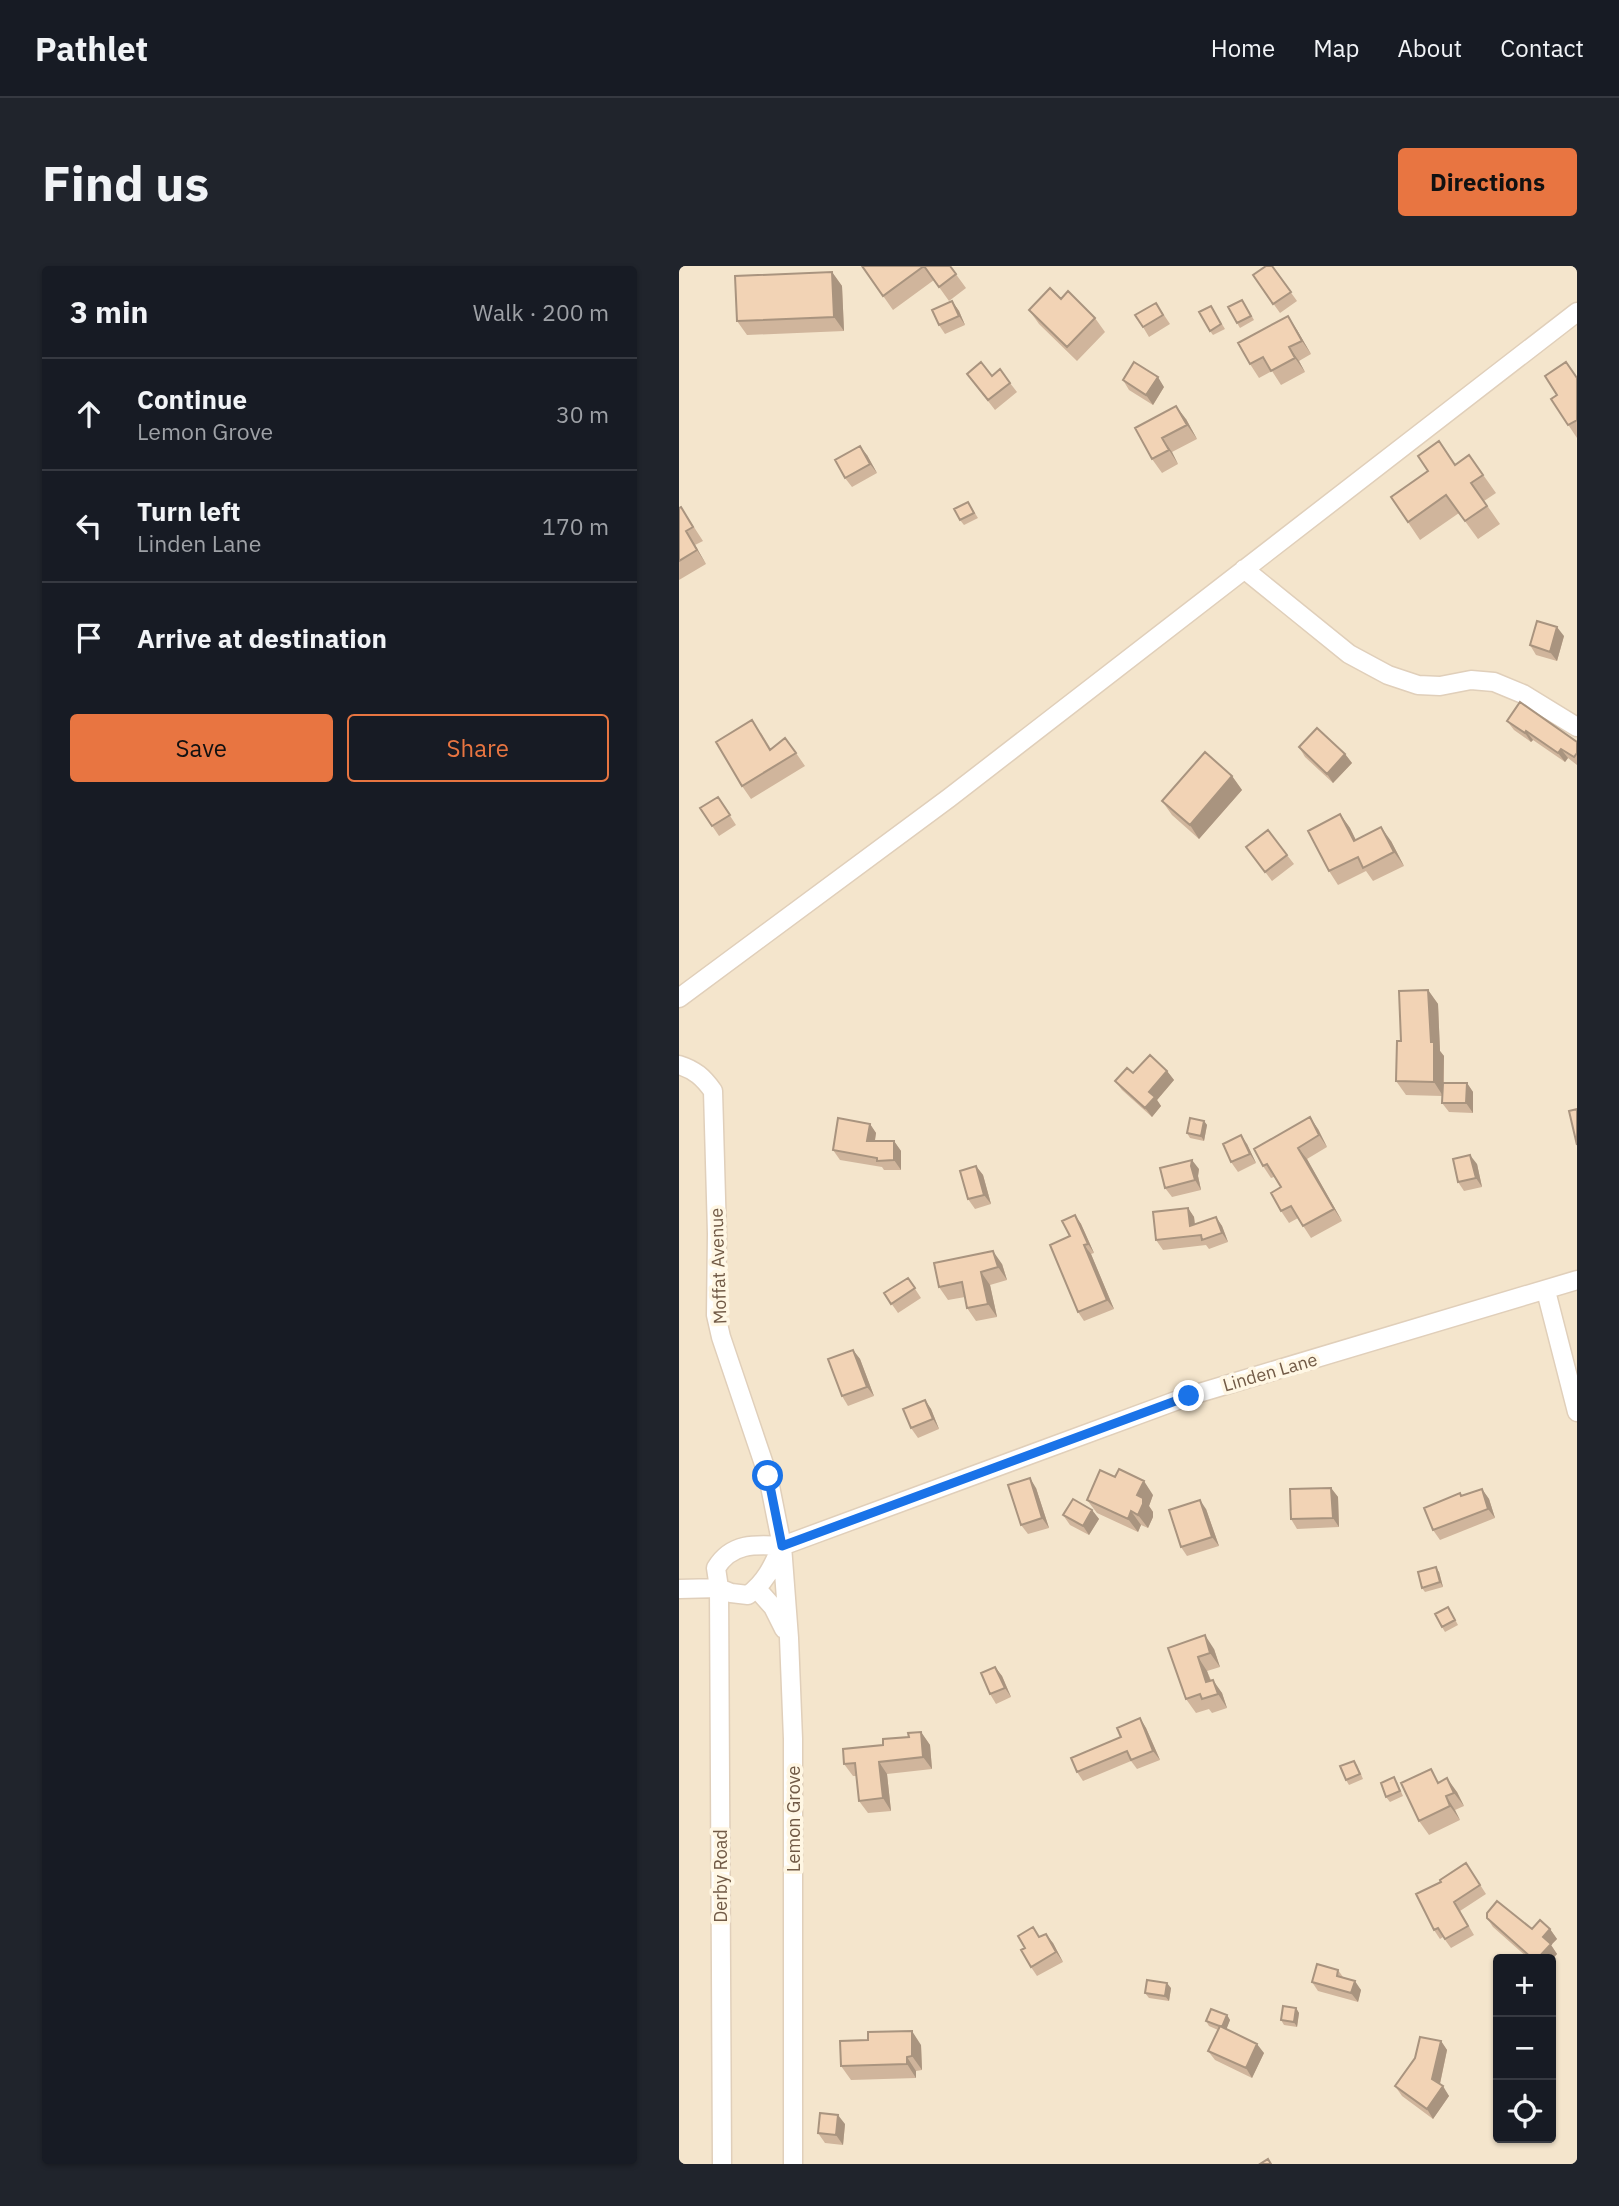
<!DOCTYPE html>
<meta charset="utf-8">
<style>
:root{--surface:#171b24;--page:#20242c;--text:#f1f3f6;--muted:#9ea1a6;--line:#363941;--accent:#e87541}
body{margin:0;font-family:"IBM Plex Sans",sans-serif;background:var(--page);color:var(--text)}
.controls{position:absolute;right:21px;bottom:21px;display:grid;overflow:hidden;border-radius:7px;box-shadow:0 2px 5px #0004}
.controls button{width:63px;height:63px;display:grid;place-items:center;padding:0;border:0;border-bottom:2px solid var(--line);background:var(--surface);color:var(--text);font:35px sans-serif}
.stop{position:absolute;width:21px;height:21px;margin:-16px;border:5px solid #1a73e8;border-radius:50%;background:#fff}
.stop.end{background:#1a73e8;border-color:#fff;box-shadow:0 2px 7px #0008}
.list{margin:0;padding:0;list-style:none}
h2{display:flex;justify-content:space-between;align-items:center;height:91px;margin:0;padding:0 28px;font-size:30px}
h2 small{font-size:23px;font-weight:400;color:var(--muted)}
.list li{display:grid;grid-template-columns:46px 1fr auto;gap:21px;align-items:center;box-sizing:border-box;height:112px;padding:0 28px;border-top:2px solid var(--line)}
.list b{display:block;font-size:26px;white-space:nowrap}
.list p{margin:0;font-size:23px;white-space:nowrap;color:var(--muted)}
.list em{font-size:23px;font-style:normal;color:var(--muted)}
.actions{display:flex;gap:14px;padding:21px 28px}
.actions a{flex:1;padding:16px 0;border:2px solid var(--accent);border-radius:7px;text-align:center;font-size:24px;color:var(--accent)}
.actions .main{background:var(--accent);color:#111}
.icon{flex:none;width:38px;height:38px;fill:none;stroke:currentColor;stroke-width:2;stroke-linecap:round;stroke-linejoin:round}
.map{position:relative;flex:none;width:898px;height:1898px;overflow:hidden;border-radius:7px}
header{display:flex;align-items:center;gap:42px;box-sizing:border-box;height:98px;padding:0 35px;background:var(--surface);border-bottom:2px solid var(--line)}
header strong{font-size:33px}
nav{display:flex;gap:38px;margin-inline-start:auto;font-size:24px}
.intro{display:flex;align-items:center;justify-content:space-between;box-sizing:border-box;height:168px;padding:0 42px}
h1{margin:0;font-size:49px}
.button{padding:18px 32px;border-radius:7px;background:var(--accent);color:#111;font-size:24px;font-weight:700}
main{display:flex;gap:42px;padding:0 42px}
aside{flex:1;background:var(--surface);border-radius:7px;box-shadow:0 2px 5px #0004}
.map>svg:first-child{display:block}
</style>
<header>
<strong>Pathlet</strong>
<nav><a>Home</a><a>Map</a><a>About</a><a>Contact</a></nav>
</header>
<div class="intro"><h1>Find us</h1><a class="button">Directions</a></div>
<main>
<aside>
<h2>3 min<small>Walk · 200 m</small></h2>
<ul class="list">
<li><svg class="icon" aria-label="ahead" viewBox="0 0 24 24"><path d="M12 20V5M6 11l6-6 6 6"/></svg><div><b>Continue</b><p>Lemon Grove</p></div><em>30 m</em></li>
<li><svg class="icon" aria-label="left" viewBox="0 0 24 24"><path d="M17 20v-9H6M10 6l-5 5 5 5"/></svg><div><b>Turn left</b><p>Linden Lane</p></div><em>170 m</em></li>
<li><svg class="icon" aria-label="arrive" viewBox="0 0 24 24"><path d="M6 21V4h12l-3 4 3 4H6"/></svg><div><b>Arrive at destination</b></div></li>
</ul>
<div class="actions"><a class="main">Save</a><a>Share</a></div>
</aside>
<div class="map">
<svg width="898" height="1898" viewBox="0 0 898 1898">
<rect width="100%" height="100%" fill="#fcf3de"/>
<path fill="#f4e5cc" fill-rule="evenodd" d="M 0,0 L 898,0 L 898,1898 L 0,1898 ZM 819,1693 L 872,1693 L 872,1872 L 819,1872 Z"/>
<g fill="none" stroke-linecap="round" stroke-linejoin="round">
<g stroke="#e0cfba" stroke-width="21">
<path id="minor" d="M 565,303 L 670,388 L 709,409 L 739,419 L 761,420 L 792,414 L 815,416 L 844,428 L 898,461
M 0,732 L 270,532 L 898,46
M 0,799 C 16,804 24,811 34,825 L 38,968 L 37,1049 L 42,1071 L 89,1210 L 103,1280 L 110,1372 L 114,1473 L 114,1898
M 867,1025 L 898,1146
M 0,1323 L 40,1322 L 52,1327 L 69,1329 C 86,1317 94,1300 102,1281
M 78,1323 L 94,1341 L 105,1363
M 43,1898 L 40,1322 L 37,1302 C 52,1277 76,1278 103,1280 L 510,1130 L 898,1014"/>
</g>
<use href="#minor" stroke="#fff" stroke-width="18"/>
</g>
<path fill="#d0b59c" d="M 183,0 L 271,0 L 287,22 L 270,35 L 255,14 L 214,44 Z
M 593,0 L 618,35 L 601,47 L 574,9 Z
M 153,6 L 163,20 L 165,65 L 68,69 L 58,55 Z
M 273,35 L 280,45 L 286,59 L 266,68 L 260,59 Z
M 566,38 L 575,54 L 561,62 L 558,57 Z
M 532,40 L 546,63 L 534,69 L 531,65 Z
M 350,44 L 416,52 L 426,66 L 398,95 L 360,58 Z
M 483,46 L 491,58 L 470,71 L 464,61 Z
M 618,64 L 632,88 L 620,95 L 626,106 L 602,119 L 593,105 L 580,112 L 571,98 Z
M 288,108 L 313,110 L 331,117 L 338,126 L 316,144 Z
M 898,112 L 898,172 L 872,133 Z
M 444,114 L 485,121 L 474,139 L 450,124 Z
M 507,153 L 518,173 L 493,186 L 499,198 L 483,207 L 473,193 L 456,162 Z
M 188,189 L 198,207 L 173,221 L 166,212 Z
M 790,189 L 817,227 L 805,235 L 821,258 L 799,273 L 780,247 L 741,274 L 712,231 L 776,199 Z
M 289,236 L 299,252 L 285,259 L 281,254 Z
M 2,241 L 24,275 L 16,279 L 27,298 L 0,314 L 0,242 Z
M 885,370 L 878,395 L 857,389 L 851,379 Z
M 828,455 L 898,476 L 898,499 L 889,492 L 886,496 L 854,474 L 852,476 L 835,464 Z
M 82,467 L 92,483 L 117,487 L 126,500 L 72,533 L 63,520 Z
M 620,481 L 666,488 L 673,497 L 654,517 L 626,491 Z
M 553,510 L 563,524 L 520,573 L 493,549 L 483,535 Z
M 39,531 L 57,559 L 40,570 L 21,542 Z
M 661,548 L 671,562 L 677,574 L 712,575 L 725,600 L 694,615 L 687,605 L 659,619 L 650,605 Z
M 567,581 L 608,589 L 615,598 L 593,615 Z
M 749,724 L 759,738 L 761,785 L 765,790 L 765,817 L 788,817 L 794,826 L 794,847 L 770,846 L 763,837 L 763,830 L 727,829 L 717,815 L 722,775 Z
M 488,805 L 495,814 L 478,834 L 482,840 L 473,851 L 443,824 L 436,815 L 454,807 Z
M 525,855 L 528,859 L 525,875 L 511,872 L 508,867 Z
M 191,858 L 197,867 L 196,875 L 215,875 L 222,885 L 222,904 L 205,904 L 203,901 L 161,894 L 154,884 Z
M 639,863 L 648,881 L 628,893 L 663,955 L 632,972 L 619,952 L 610,957 L 602,945 L 602,921 L 595,911 L 592,912 L 584,900 Z
M 568,878 L 577,897 L 559,906 L 552,896 Z
M 798,898 L 803,921 L 785,925 L 779,916 Z
M 297,900 L 304,909 L 312,938 L 296,943 L 289,933 Z
M 520,903 L 519,910 L 522,924 L 493,931 L 486,922 Z
M 509,942 L 515,951 L 516,958 L 537,951 L 543,960 L 549,976 L 530,983 L 527,979 L 484,984 L 477,974 Z
M 396,949 L 402,958 L 415,987 L 412,988 L 435,1043 L 405,1055 L 399,1046 L 391,970 Z
M 323,998 L 328,1014 L 311,1019 L 318,1051 L 297,1055 L 288,1042 L 286,1031 L 269,1034 L 260,1021 Z
M 229,1012 L 242,1032 L 219,1047 L 205,1027 Z
M 174,1084 L 181,1093 L 195,1130 L 169,1140 L 163,1130 Z
M 246,1134 L 252,1143 L 260,1163 L 239,1172 L 232,1162 Z
M 357,1222 L 370,1262 L 349,1268 L 342,1259 Z
M 652,1222 L 659,1231 L 660,1261 L 618,1263 L 612,1253 Z
M 803,1223 L 810,1233 L 816,1252 L 761,1274 L 754,1264 L 781,1227 L 782,1230 Z
M 474,1229 L 470,1240 L 474,1246 L 474,1251 L 469,1262 L 462,1259 L 459,1266 L 418,1247 L 408,1234 Z
M 527,1243 L 540,1280 L 508,1290 L 502,1281 Z
M 413,1244 L 420,1253 L 410,1269 L 391,1259 L 384,1249 Z
M 760,1306 L 764,1321 L 746,1326 L 743,1322 Z
M 772,1346 L 779,1359 L 766,1366 L 763,1361 Z
M 489,1382 L 535,1383 L 541,1401 L 528,1405 L 532,1414 L 543,1427 L 548,1442 L 533,1447 L 530,1443 L 517,1447 L 507,1433 Z
M 316,1401 L 323,1410 L 332,1431 L 317,1438 L 311,1428 Z
M 461,1452 L 467,1462 L 481,1494 L 458,1503 L 452,1495 L 404,1515 L 398,1506 L 442,1471 Z
M 242,1466 L 251,1479 L 253,1503 L 208,1508 L 212,1545 L 189,1547 L 180,1535 L 178,1510 L 174,1510 L 165,1498 L 204,1479 Z
M 675,1495 L 678,1499 L 684,1513 L 670,1519 L 667,1514 Z
M 718,1516 L 724,1530 L 711,1536 L 707,1531 Z
M 761,1516 L 778,1526 L 785,1540 L 776,1544 L 781,1554 L 750,1569 L 740,1555 Z
M 787,1597 L 807,1628 L 781,1645 L 795,1669 L 772,1682 L 764,1671 L 761,1673 L 755,1664 L 762,1616 Z
M 808,1652 L 853,1663 L 871,1663 L 878,1673 L 872,1679 L 878,1688 L 872,1693 L 850,1693 L 814,1661 Z
M 361,1671 L 374,1677 L 384,1696 L 358,1710 L 352,1701 Z
M 659,1704 L 664,1711 L 682,1724 L 679,1736 L 639,1725 L 633,1716 Z
M 492,1722 L 490,1735 L 470,1732 L 466,1727 Z
M 617,1742 L 620,1747 L 618,1761 L 605,1759 L 602,1754 Z
M 548,1749 L 551,1754 L 547,1763 L 585,1787 L 573,1812 L 536,1794 L 529,1785 L 539,1764 L 530,1760 L 527,1755 Z
M 189,1774 L 242,1779 L 243,1804 L 237,1805 L 237,1812 L 172,1814 L 162,1800 Z
M 762,1775 L 768,1784 L 761,1818 L 770,1830 L 754,1853 L 723,1830 L 716,1820 Z
M 166,1858 L 164,1879 L 146,1877 L 139,1867 Z"/>
<path fill="#a9947f" d="M 153,6 L 163,20 L 165,65 L 155,51 Z
M 273,35 L 280,45 L 286,59 L 280,50 Z
M 609,50 L 618,64 L 632,88 L 623,75 Z
M 610,81 L 620,95 L 626,106 L 616,92 Z
M 479,111 L 485,121 L 474,139 L 467,129 Z
M 497,140 L 507,153 L 518,173 L 508,159 Z
M 483,172 L 493,186 L 499,198 L 490,184 Z
M 181,180 L 188,189 L 198,207 L 191,198 Z
M 7,265 L 16,279 L 27,298 L 18,284 Z
M 878,361 L 885,370 L 878,395 L 871,386 Z
M 847,465 L 854,474 L 852,476 L 846,467 Z
M 882,483 L 889,492 L 886,496 L 879,487 Z
M 666,488 L 673,497 L 654,517 L 648,508 Z
M 553,510 L 563,524 L 520,573 L 511,559 Z
M 661,548 L 671,562 L 684,589 L 675,575 Z
M 702,561 L 712,575 L 725,600 L 715,586 Z
M 749,724 L 759,738 L 761,785 L 765,790 L 764,830 L 755,816 Z
M 488,805 L 495,814 L 478,834 L 482,840 L 473,851 L 466,842 L 470,826 Z
M 788,817 L 794,826 L 794,847 L 787,837 Z
M 631,851 L 639,863 L 648,881 L 640,869 Z
M 525,855 L 528,859 L 525,875 L 522,870 Z
M 191,858 L 197,867 L 194,885 L 188,875 Z
M 562,869 L 568,878 L 577,897 L 571,888 Z
M 215,875 L 222,885 L 222,904 L 215,894 Z
M 619,882 L 628,893 L 663,955 L 655,943 Z
M 791,889 L 798,898 L 803,921 L 797,912 Z
M 513,894 L 520,903 L 519,910 L 522,924 L 516,914 L 512,900 Z
M 297,900 L 304,909 L 312,938 L 305,929 Z
M 509,942 L 515,951 L 517,970 L 511,960 Z
M 396,949 L 402,958 L 415,987 L 409,978 Z
M 537,951 L 543,960 L 549,976 L 543,967 Z
M 405,979 L 412,988 L 435,1043 L 428,1034 Z
M 314,985 L 323,998 L 328,1014 L 319,1001 Z
M 302,1006 L 311,1019 L 318,1051 L 309,1038 Z
M 174,1084 L 181,1093 L 195,1130 L 188,1121 Z
M 246,1134 L 252,1143 L 260,1163 L 254,1153 Z
M 351,1212 L 357,1222 L 370,1262 L 363,1252 Z
M 465,1215 L 474,1229 L 470,1240 L 474,1246 L 474,1251 L 469,1262 L 459,1249 L 458,1229 Z
M 652,1222 L 659,1231 L 660,1261 L 654,1252 Z
M 803,1223 L 810,1233 L 816,1252 L 809,1243 Z
M 521,1234 L 527,1243 L 540,1280 L 533,1271 Z
M 413,1244 L 420,1253 L 410,1269 L 404,1260 Z
M 452,1245 L 462,1259 L 459,1266 L 449,1253 Z
M 757,1301 L 760,1306 L 764,1321 L 761,1316 Z
M 526,1369 L 535,1383 L 541,1401 L 531,1387 Z
M 519,1391 L 528,1405 L 537,1430 L 527,1416 Z
M 316,1401 L 323,1410 L 332,1431 L 326,1422 Z
M 534,1414 L 543,1427 L 548,1442 L 539,1428 Z
M 461,1452 L 467,1462 L 481,1494 L 474,1485 Z
M 242,1466 L 251,1479 L 253,1503 L 244,1491 Z
M 200,1496 L 208,1508 L 212,1545 L 204,1532 Z
M 768,1512 L 778,1526 L 785,1540 L 775,1527 Z
M 767,1530 L 776,1544 L 781,1554 L 771,1540 Z
M 871,1663 L 878,1673 L 872,1679 L 878,1688 L 872,1695 L 872,1693 L 858,1693 L 864,1671 Z
M 367,1668 L 374,1677 L 384,1696 L 377,1686 Z
M 676,1715 L 682,1724 L 679,1736 L 672,1727 Z
M 488,1717 L 492,1722 L 490,1735 L 486,1730 Z
M 617,1742 L 620,1747 L 618,1761 L 615,1756 Z
M 548,1749 L 551,1754 L 546,1767 L 542,1762 Z
M 233,1765 L 242,1779 L 243,1804 L 233,1790 Z
M 762,1775 L 768,1784 L 760,1822 L 753,1813 Z
M 578,1778 L 585,1787 L 573,1812 L 567,1802 Z
M 228,1791 L 237,1805 L 237,1812 L 228,1798 Z
M 764,1820 L 770,1830 L 754,1853 L 748,1843 Z
M 159,1849 L 166,1858 L 164,1879 L 157,1869 Z"/>
<path fill="#f2d3b5" stroke="#a9947f" stroke-width="2" d="M 183,0 L 271,0 L 277,8 L 260,21 L 245,0 L 204,30 Z
M 587,0 L 593,0 L 612,26 L 594,38 L 574,9 Z
M 153,6 L 155,51 L 58,55 L 56,10 Z
M 371,22 L 382,33 L 389,25 L 416,52 L 388,81 L 350,44 Z
M 563,34 L 572,50 L 558,57 L 549,41 Z
M 273,35 L 280,50 L 260,59 L 253,44 Z
M 477,37 L 484,49 L 464,61 L 456,49 Z
M 532,40 L 542,58 L 531,65 L 520,46 Z
M 609,50 L 623,75 L 610,81 L 616,92 L 592,105 L 584,91 L 571,98 L 559,77 Z
M 302,96 L 313,110 L 321,103 L 331,117 L 309,134 L 288,108 Z
M 455,96 L 479,111 L 467,129 L 444,114 Z
M 887,96 L 898,112 L 898,154 L 889,159 L 872,133 L 878,129 L 866,110 Z
M 497,140 L 508,159 L 483,172 L 490,184 L 473,193 L 456,162 Z
M 760,175 L 776,199 L 790,189 L 804,209 L 792,217 L 808,240 L 786,255 L 767,229 L 729,256 L 712,231 L 749,205 L 739,190 Z
M 181,180 L 191,198 L 166,212 L 156,194 Z
M 289,236 L 295,247 L 281,254 L 275,243 Z
M 2,241 L 14,261 L 7,265 L 18,284 L 0,295 L 0,242 Z
M 858,355 L 878,361 L 871,386 L 851,379 Z
M 841,436 L 898,476 L 898,487 L 895,491 L 882,483 L 879,487 L 847,465 L 846,467 L 828,455 Z
M 73,454 L 91,484 L 106,472 L 117,487 L 63,520 L 37,476 Z
M 638,462 L 666,488 L 648,508 L 620,481 Z
M 526,486 L 553,510 L 511,559 L 483,535 Z
M 39,531 L 51,549 L 33,560 L 21,542 Z
M 661,548 L 675,575 L 702,561 L 715,586 L 684,602 L 679,591 L 650,605 L 629,565 Z
M 589,564 L 608,589 L 586,606 L 567,581 Z
M 749,724 L 752,776 L 755,776 L 755,816 L 717,815 L 718,775 L 722,775 L 720,725 Z
M 471,789 L 488,805 L 470,826 L 476,831 L 466,842 L 436,815 L 448,802 L 454,807 Z
M 764,817 L 788,817 L 787,837 L 763,837 Z
M 898,843 L 898,879 L 890,845 Z
M 631,851 L 640,869 L 619,882 L 655,943 L 624,960 L 612,940 L 602,945 L 592,927 L 602,921 L 588,898 L 584,900 L 575,883 Z
M 159,852 L 191,858 L 188,875 L 215,875 L 215,894 L 198,895 L 198,892 L 154,884 Z
M 511,852 L 525,855 L 522,870 L 508,867 Z
M 562,869 L 571,888 L 552,896 L 544,878 Z
M 791,889 L 797,912 L 779,916 L 774,893 Z
M 513,894 L 512,900 L 516,914 L 486,922 L 481,902 Z
M 297,900 L 305,929 L 289,933 L 281,905 Z
M 509,942 L 511,960 L 537,951 L 543,967 L 523,974 L 522,969 L 477,974 L 474,946 Z
M 396,949 L 409,978 L 405,979 L 428,1034 L 399,1046 L 371,979 L 391,970 L 383,955 Z
M 314,985 L 319,1001 L 302,1006 L 309,1038 L 288,1042 L 283,1016 L 260,1021 L 255,997 Z
M 229,1012 L 236,1022 L 212,1038 L 205,1027 Z
M 174,1084 L 188,1121 L 163,1130 L 149,1093 Z
M 246,1134 L 254,1153 L 232,1162 L 224,1143 Z
M 440,1203 L 465,1215 L 458,1229 L 464,1232 L 464,1238 L 459,1249 L 452,1245 L 449,1253 L 408,1234 L 421,1204 L 436,1211 Z
M 351,1212 L 363,1252 L 342,1259 L 329,1219 Z
M 652,1222 L 654,1252 L 612,1253 L 611,1223 Z
M 803,1223 L 809,1243 L 754,1264 L 745,1242 L 781,1227 L 782,1230 Z
M 394,1233 L 413,1244 L 404,1260 L 384,1249 Z
M 521,1234 L 533,1271 L 502,1281 L 490,1244 Z
M 757,1301 L 761,1316 L 743,1322 L 739,1306 Z
M 769,1341 L 776,1354 L 763,1361 L 756,1348 Z
M 526,1369 L 531,1387 L 519,1391 L 527,1416 L 534,1414 L 539,1428 L 523,1433 L 521,1428 L 507,1433 L 489,1382 Z
M 316,1401 L 326,1422 L 311,1428 L 302,1407 Z
M 461,1452 L 474,1485 L 452,1494 L 448,1485 L 398,1506 L 392,1492 L 442,1471 L 438,1462 Z
M 242,1466 L 244,1491 L 200,1496 L 204,1532 L 180,1535 L 176,1497 L 165,1498 L 164,1483 L 204,1479 L 204,1473 L 230,1471 L 229,1467 Z
M 675,1495 L 681,1508 L 667,1514 L 661,1500 Z
M 752,1503 L 759,1517 L 768,1512 L 775,1527 L 767,1530 L 771,1540 L 740,1555 L 722,1517 Z
M 715,1511 L 721,1525 L 707,1531 L 702,1517 Z
M 787,1597 L 801,1619 L 775,1636 L 789,1660 L 766,1673 L 759,1662 L 755,1664 L 737,1628 L 762,1616 L 761,1614 Z
M 818,1635 L 853,1663 L 861,1654 L 871,1663 L 864,1671 L 872,1678 L 858,1693 L 854,1693 L 808,1652 L 808,1647 Z
M 354,1661 L 360,1671 L 367,1668 L 377,1686 L 352,1701 L 342,1684 L 346,1682 L 339,1670 Z
M 638,1698 L 659,1704 L 658,1710 L 676,1715 L 672,1727 L 633,1716 Z
M 468,1714 L 488,1717 L 486,1730 L 466,1727 Z
M 604,1740 L 617,1742 L 615,1756 L 602,1754 Z
M 532,1743 L 548,1749 L 543,1761 L 527,1755 Z
M 541,1760 L 578,1778 L 567,1802 L 529,1785 Z
M 233,1765 L 233,1790 L 228,1791 L 228,1798 L 162,1800 L 161,1775 L 189,1774 L 189,1766 Z
M 741,1771 L 762,1775 L 753,1813 L 764,1820 L 748,1843 L 716,1820 L 736,1792 Z
M 141,1847 L 159,1849 L 157,1869 L 139,1867 Z
M 589,1893 L 592,1898 L 581,1898 Z"/>
<g fill="none" stroke-linecap="round" stroke-linejoin="round">
<path stroke="#1a73e8" stroke-width="9" d="M 89,1210 L 103,1280 L 510,1130"/>
</g>
<g text-anchor="middle" dominant-baseline="central" stroke-width="7" stroke-linejoin="round" paint-order="stroke">
<g font-size="18" fill="#715a46" stroke="#fff7e4">
<text transform="translate(39 1000) rotate(-92)">Moffat Avenue</text>
<text transform="translate(591 1106) rotate(-16)">Linden Lane</text>
<text transform="translate(114 1553) rotate(-90)">Lemon Grove</text>
<text transform="translate(41 1610) rotate(-90)">Derby Road</text>
</g>
</g>
</svg>
<div class="controls">
<button>+</button>
<button>−</button>
<button><svg class="icon" aria-label="locate" viewBox="0 0 24 24"><circle cx="12" cy="12" r="6"/><path d="M12 2v4M12 18v4M2 12h4M18 12h4"/></svg></button>
</div>
<div class="stop" style="left:89px;top:1210px"></div>
<div class="stop end" style="left:510px;top:1130px"></div>
</div>
</main>
